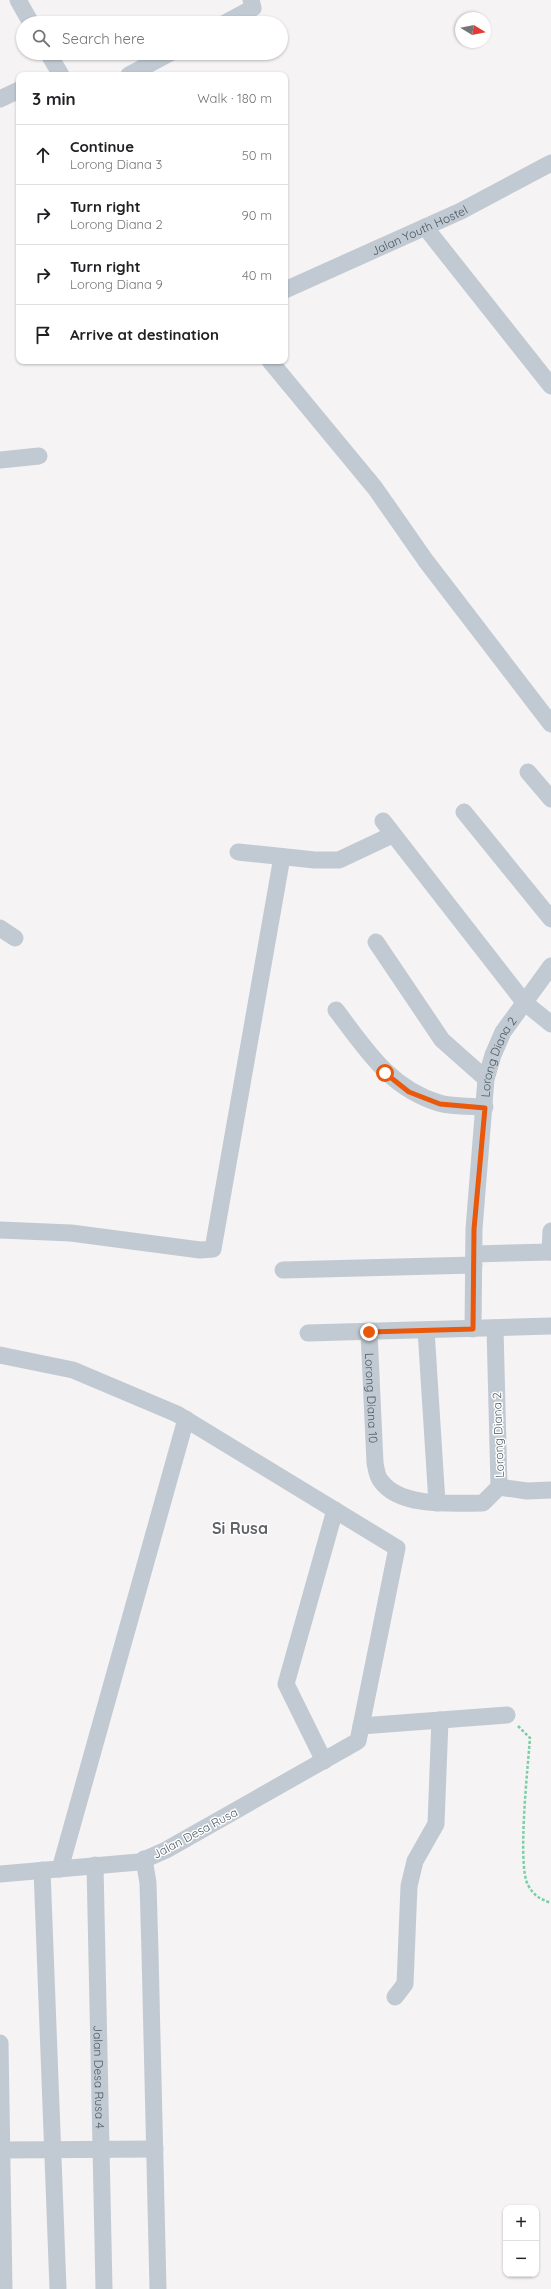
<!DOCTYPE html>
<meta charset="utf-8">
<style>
:root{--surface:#fff;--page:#f6f6f6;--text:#202124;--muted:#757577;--line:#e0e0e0}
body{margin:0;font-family:Quicksand,sans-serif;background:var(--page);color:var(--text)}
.controls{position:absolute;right:12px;bottom:12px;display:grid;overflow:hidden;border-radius:8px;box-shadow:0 1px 3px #0004}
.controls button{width:36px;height:36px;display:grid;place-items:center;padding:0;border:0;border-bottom:1px solid var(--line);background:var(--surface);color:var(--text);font:20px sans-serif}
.compass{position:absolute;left:455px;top:12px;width:36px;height:36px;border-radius:50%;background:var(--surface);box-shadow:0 1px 3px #0004;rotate:100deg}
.stop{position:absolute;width:12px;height:12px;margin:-9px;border:3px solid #ea580c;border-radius:50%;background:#fff}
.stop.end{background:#ea580c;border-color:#fff;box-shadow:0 1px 4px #0008}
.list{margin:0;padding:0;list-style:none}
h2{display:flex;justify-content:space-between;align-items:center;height:52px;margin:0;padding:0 16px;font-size:17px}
h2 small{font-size:13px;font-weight:400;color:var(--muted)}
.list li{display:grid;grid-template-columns:26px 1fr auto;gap:12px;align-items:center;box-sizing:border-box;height:60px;padding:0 16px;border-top:1px solid var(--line)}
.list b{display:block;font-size:15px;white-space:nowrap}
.list p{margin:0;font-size:13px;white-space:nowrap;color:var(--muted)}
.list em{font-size:13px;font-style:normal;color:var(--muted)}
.icon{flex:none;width:22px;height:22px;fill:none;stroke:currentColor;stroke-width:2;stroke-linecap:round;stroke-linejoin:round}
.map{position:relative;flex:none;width:551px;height:2289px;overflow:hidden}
.search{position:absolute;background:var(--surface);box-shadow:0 1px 3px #0004;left:16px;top:16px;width:272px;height:44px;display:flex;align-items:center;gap:10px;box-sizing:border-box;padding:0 14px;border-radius:22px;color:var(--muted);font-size:15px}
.panel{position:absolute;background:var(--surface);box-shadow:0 1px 3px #0004;left:16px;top:72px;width:272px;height:292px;border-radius:8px}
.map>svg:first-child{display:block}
</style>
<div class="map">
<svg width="551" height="2289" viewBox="0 0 551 2289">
<rect width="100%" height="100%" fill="#f5f3f3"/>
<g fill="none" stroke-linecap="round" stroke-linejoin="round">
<path stroke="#7ad0a6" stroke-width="2.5" stroke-dasharray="3 2" stroke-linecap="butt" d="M 518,1726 L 530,1738 C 528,1766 517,1865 528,1885 C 534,1896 540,1899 551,1903"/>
<g stroke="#c1cad2" stroke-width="17">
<path d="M 18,0 L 31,23"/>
<path d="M 225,23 L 253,8 L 251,0"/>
<path d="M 48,53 L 61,75"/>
<path d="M 129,75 L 170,53"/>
<path d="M 0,99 L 19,90"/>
<path d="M 425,227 L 551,386"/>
<path id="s1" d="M 285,290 L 461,211 L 551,163"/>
<path d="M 270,361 L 375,488 L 426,561 L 551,724"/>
<path d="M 0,460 L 39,456"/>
<path d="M 528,772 L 551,799"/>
<path d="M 464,812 L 551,919"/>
<path d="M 383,821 L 524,1002 L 551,1024"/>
<path d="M 238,852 L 315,860 L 339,860 L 392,835"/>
<path d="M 0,928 L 15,938"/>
<path d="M 376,942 L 442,1040 L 486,1079"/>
<path d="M 336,1010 C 366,1049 389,1088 439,1103 C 453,1107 470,1106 485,1107"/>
<path d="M 0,1230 L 71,1233 L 200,1250 L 213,1249 L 282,857"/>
<path d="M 550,1252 L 551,1231"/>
<path d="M 474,1254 L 551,1252"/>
<path d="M 283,1270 L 474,1265"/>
<path id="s2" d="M 473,1329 L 474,1229 L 486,1079 L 493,1055 L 503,1032 L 551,966"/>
<path d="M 426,1330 L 437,1503"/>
<path id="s3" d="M 369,1332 L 375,1463 C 376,1468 377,1477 381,1481 C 400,1508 454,1503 483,1503 L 499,1487 L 495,1328"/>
<path d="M 308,1333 L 551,1326"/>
<path d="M 0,1355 L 73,1370 L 177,1414 L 397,1548 L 358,1741 L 166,1850 L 139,1862 L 0,1874"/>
<path d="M 499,1487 L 527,1491 L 551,1490"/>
<path d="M 361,1726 L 507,1715"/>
<path d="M 324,1761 L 286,1684 L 335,1510"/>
<path d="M 144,1859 L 148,1883 L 150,1953 L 158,2289"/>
<path id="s4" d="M 95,1865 L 104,2289"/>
<path d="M 60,1869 L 186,1419"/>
<path d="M 42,1870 L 58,2289"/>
<path d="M 395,1997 L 405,1984 L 409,1886 L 415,1861 L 436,1824 L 440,1720"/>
<path d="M 0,2043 L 4,2289"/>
<path d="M 2,2150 L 155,2149"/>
</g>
</g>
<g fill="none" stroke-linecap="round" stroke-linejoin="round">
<path stroke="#ea580c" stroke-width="5" d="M 369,1332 L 473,1329 L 474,1229 L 485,1108 L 440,1104 L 409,1092 L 385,1073"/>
</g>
<g text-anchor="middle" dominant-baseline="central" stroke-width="3" stroke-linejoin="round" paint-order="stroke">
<g font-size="12" fill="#4a5661" stroke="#fff">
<text stroke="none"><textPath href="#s1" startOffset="147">Jalan Youth Hostel</textPath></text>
<text stroke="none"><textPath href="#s2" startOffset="275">Lorong Diana 2</textPath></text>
<text stroke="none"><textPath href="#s3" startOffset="66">Lorong Diana 10</textPath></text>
<text transform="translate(498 1435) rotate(-92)">Lorong Diana 2</text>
<text transform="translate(195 1833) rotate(-28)">Jalan Desa Rusa</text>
<text stroke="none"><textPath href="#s4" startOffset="212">Jalan Desa Rusa 4</textPath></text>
</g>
<g font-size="16" font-weight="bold" fill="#5f6368" stroke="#fff">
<text x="240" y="1528">Si Rusa</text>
</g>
</g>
</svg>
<div class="controls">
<button>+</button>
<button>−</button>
</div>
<svg class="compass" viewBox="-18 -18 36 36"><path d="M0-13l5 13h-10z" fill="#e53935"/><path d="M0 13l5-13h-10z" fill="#757577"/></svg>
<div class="stop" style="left:385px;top:1073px"></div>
<div class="stop end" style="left:369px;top:1332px"></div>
<div class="search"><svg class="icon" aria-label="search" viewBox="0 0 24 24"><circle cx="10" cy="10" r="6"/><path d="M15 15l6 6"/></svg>Search here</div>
<section class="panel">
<h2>3 min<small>Walk · 180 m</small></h2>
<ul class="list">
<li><svg class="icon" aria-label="ahead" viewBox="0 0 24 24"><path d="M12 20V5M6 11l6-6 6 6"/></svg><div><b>Continue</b><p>Lorong Diana 3</p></div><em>50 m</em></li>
<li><svg class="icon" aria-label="right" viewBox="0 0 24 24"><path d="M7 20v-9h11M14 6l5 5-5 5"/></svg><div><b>Turn right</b><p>Lorong Diana 2</p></div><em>90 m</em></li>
<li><svg class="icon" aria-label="right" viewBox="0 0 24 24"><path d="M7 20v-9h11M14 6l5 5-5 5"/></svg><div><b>Turn right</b><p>Lorong Diana 9</p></div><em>40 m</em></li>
<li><svg class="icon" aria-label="arrive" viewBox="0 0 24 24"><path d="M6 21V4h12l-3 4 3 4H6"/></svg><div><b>Arrive at destination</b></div></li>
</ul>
</section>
</div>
